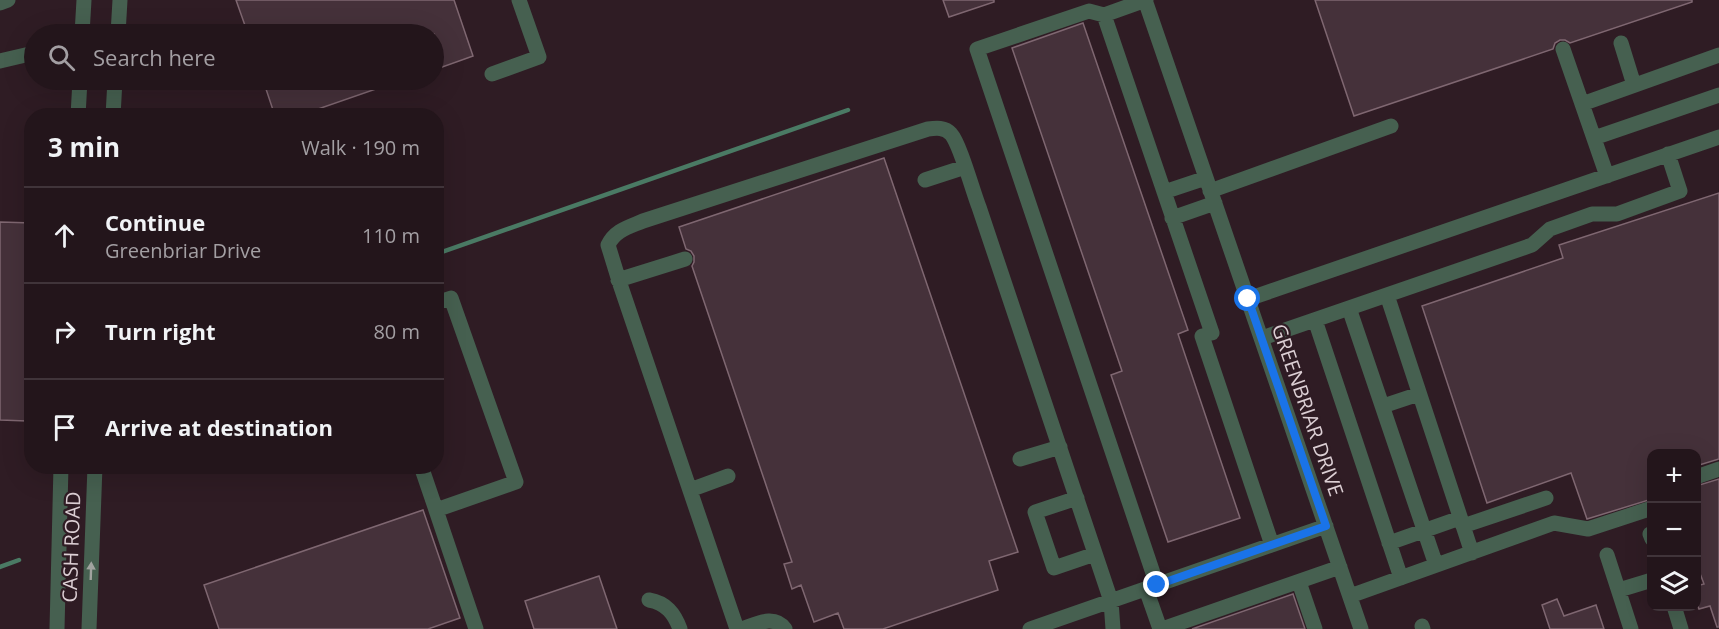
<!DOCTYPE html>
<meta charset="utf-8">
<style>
:root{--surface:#23151b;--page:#2b1e24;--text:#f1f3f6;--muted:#a39fa3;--line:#40343a}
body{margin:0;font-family:"Open Sans",sans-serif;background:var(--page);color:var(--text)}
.controls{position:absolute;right:18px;bottom:18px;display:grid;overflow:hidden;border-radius:12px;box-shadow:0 6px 24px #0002}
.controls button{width:54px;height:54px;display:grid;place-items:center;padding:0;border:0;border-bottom:2px solid var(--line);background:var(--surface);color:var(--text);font:30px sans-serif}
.stop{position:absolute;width:18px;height:18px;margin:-14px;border:4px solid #1a73e8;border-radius:50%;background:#fff}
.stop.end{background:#1a73e8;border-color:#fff;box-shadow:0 2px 6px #0008}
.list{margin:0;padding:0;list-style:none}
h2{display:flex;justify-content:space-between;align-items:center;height:78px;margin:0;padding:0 24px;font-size:26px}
h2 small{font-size:20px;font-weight:400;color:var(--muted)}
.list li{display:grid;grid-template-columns:39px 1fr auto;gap:18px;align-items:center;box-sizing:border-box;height:96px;padding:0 24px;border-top:2px solid var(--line)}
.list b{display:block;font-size:22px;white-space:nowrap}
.list p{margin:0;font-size:20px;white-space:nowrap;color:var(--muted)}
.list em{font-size:20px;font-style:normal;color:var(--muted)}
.icon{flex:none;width:33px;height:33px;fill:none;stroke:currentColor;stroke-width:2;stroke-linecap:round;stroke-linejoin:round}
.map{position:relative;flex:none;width:1719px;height:629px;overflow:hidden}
.search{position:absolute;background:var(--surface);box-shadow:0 6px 24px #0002;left:24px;top:24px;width:420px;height:66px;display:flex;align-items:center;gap:15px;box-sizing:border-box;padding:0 21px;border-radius:33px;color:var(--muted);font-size:22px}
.panel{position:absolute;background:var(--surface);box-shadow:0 6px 24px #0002;left:24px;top:108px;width:420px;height:366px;border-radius:24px}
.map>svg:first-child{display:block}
</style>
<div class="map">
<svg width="1719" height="629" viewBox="0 0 1719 629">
<rect width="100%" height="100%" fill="#2f1c24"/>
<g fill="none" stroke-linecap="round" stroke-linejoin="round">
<path stroke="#4a7a64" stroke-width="4.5" d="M 436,254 L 848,110
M 0,567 L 19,560"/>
</g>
<path fill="#45313a" stroke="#7f6771" stroke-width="1.5" d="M 236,0 L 454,0 L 473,56 L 434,70 L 434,34 L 248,34 Z
M 943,0 L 994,0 L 994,2 L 949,17 Z
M 1315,0 L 1692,0 L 1692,2 L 1570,43 L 1565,40 L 1560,40 L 1555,43 L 1553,49 L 1354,116 Z
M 1083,23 L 1188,330 L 1178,334 L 1240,518 L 1168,542 L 1111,375 L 1122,371 L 1012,48 Z
M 263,80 L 399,80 L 399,81 L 298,116 L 275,116 Z
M 884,158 L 1018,552 L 989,561 L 998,590 L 883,629 L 844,629 L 838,613 L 814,622 L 801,585 L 792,589 L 784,564 L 792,562 L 692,266 L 694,262 L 694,256 L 691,251 L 686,249 L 679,227 Z
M 1719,193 L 1719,459 L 1696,466 L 1696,453 L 1652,453 L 1652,499 L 1587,519 L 1571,473 L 1487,503 L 1422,306 L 1563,258 L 1559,245 Z
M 0,222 L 32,223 L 32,299 L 27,421 L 0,420 Z
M 1719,479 L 1719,627 L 1717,627 L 1710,606 L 1699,609 L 1696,601 L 1696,586 L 1704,584 L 1696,563 L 1696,486 Z
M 423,510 L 460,618 L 428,629 L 219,629 L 204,585 Z
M 599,576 L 617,629 L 534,629 L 525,601 Z
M 1293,594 L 1305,629 L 1192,629 Z
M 1557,599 L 1564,616 L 1596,605 L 1604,629 L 1550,629 L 1542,605 Z"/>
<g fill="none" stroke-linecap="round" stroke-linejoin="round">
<path stroke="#466050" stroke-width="15" d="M 1145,0 L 1361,629
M 1146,0 L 1104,15 L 1089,11 L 977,49 L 1157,585
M 0,3 L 8,0
M 1104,15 L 1212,333
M 82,34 L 84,0
M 118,34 L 120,0
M 1621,43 L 1634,85
M 1563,49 L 1607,176
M 0,61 L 34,53
M 492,74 L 539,57 L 519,0
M 1582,104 L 1719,55
M 78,116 L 80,80
M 113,116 L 115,80
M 1594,138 L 1719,95
M 925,180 L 965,167
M 1210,191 L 1391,126
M 1164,192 L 1206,178
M 1172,218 L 1215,203
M 618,280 L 685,259
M 1387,295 L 1472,553
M 1248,299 L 1719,137
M 436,303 L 451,298 L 516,482 L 436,510 L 476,629
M 1349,308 L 1436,565
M 1315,320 L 1401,578
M 1202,336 L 1272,545
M 1262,338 L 1532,245 L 1550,229 L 1592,214 L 1617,214 L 1680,191 L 1668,154
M 1383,406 L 1419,394
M 1020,459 L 1060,447
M 421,466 L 436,510
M 1696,477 L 1719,469
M 690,490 L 728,476
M 1077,498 L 1035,512 L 1054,568 L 1095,554
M 1463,526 L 1546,498
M 1650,534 L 1652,539
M 1389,543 L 1460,518
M 1607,555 L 1631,629
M 1299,582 L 1315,629
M 1146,589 L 1160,629
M 1619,590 L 1652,580
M 1350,596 L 1554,523 L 1588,529 L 1652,508
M 649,600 C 666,603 674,613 680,629
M 1674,606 L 1681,629
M 1422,626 L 1423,629
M 57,629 L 61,466
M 89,629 L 95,466
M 737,629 L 620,284 L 608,245 C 615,230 629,227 643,221 L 928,129 C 936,128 945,127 951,134 C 960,144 973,192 979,207 L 1111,601 L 1113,629
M 742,629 C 757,624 774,614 785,629
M 1030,629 L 1326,526
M 1162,629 L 1340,567"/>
</g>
<defs><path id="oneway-solid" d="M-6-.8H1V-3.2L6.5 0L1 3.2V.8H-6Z" transform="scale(1.5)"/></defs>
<use fill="#a0a39f" href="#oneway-solid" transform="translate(91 571) rotate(-88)"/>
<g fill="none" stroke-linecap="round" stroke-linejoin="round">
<path stroke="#1a73e8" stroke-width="8" d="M 1157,585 L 1326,526 L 1248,299"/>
</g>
<g text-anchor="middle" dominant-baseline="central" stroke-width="4.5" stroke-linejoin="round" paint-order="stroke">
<g font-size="20" fill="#dccfd4" stroke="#2f1c24">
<text transform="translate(1308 410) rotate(71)">GREENBRIAR DRIVE</text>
<text transform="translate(71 547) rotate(-88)">CASH ROAD</text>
</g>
</g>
</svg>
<div class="controls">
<button>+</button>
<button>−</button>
<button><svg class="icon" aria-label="layers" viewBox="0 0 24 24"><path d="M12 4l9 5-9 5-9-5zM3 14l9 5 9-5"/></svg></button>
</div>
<div class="stop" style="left:1248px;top:299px"></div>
<div class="stop end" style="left:1157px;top:585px"></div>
<div class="search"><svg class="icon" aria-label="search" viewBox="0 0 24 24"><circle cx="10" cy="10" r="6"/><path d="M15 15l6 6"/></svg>Search here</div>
<section class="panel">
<h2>3 min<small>Walk · 190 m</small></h2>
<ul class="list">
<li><svg class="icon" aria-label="ahead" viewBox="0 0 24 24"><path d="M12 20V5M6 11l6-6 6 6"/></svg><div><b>Continue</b><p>Greenbriar Drive</p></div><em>110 m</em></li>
<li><svg class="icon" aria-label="right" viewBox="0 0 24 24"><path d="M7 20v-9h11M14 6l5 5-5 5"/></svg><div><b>Turn right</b></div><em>80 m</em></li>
<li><svg class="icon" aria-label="arrive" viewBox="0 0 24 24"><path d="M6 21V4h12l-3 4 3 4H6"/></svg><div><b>Arrive at destination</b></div></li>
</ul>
</section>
</div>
